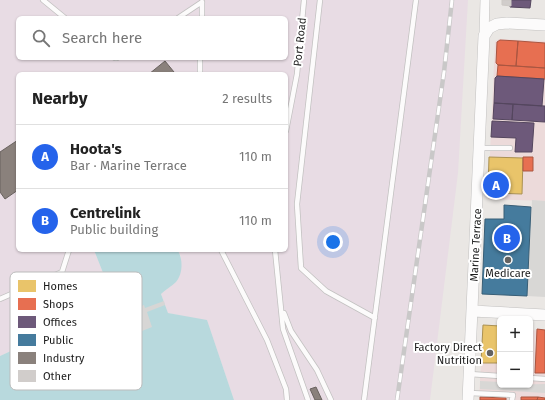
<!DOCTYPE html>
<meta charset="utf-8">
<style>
:root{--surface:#fff;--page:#f6f6f6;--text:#222;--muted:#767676;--line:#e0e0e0;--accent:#2563eb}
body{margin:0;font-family:"Fira Sans",sans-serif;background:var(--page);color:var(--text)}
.controls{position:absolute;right:12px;bottom:12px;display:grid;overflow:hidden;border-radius:6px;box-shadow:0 1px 3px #0004}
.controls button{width:36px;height:36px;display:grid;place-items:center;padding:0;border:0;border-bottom:1px solid var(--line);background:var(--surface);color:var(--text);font:20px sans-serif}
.you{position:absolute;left:333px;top:242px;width:14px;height:14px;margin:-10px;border:3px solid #fff;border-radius:50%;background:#1a73e8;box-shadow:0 0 0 6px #1a73e833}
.badge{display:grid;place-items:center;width:26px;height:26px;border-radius:50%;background:var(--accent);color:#fff;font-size:13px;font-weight:700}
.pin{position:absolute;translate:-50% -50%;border:2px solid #fff;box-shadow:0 1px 4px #0006}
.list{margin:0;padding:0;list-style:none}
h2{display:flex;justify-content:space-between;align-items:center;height:52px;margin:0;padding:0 16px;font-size:17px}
h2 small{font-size:13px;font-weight:400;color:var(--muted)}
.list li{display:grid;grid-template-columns:26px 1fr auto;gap:12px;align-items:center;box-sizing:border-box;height:64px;padding:0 16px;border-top:1px solid var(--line)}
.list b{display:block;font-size:15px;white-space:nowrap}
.list p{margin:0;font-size:13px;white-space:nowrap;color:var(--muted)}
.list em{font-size:13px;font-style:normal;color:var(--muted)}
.icon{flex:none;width:22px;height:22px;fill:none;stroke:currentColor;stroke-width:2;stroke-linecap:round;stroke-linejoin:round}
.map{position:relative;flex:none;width:545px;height:400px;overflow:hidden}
.search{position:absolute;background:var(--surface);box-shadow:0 1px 3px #0004;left:16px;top:16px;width:272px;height:44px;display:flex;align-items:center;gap:10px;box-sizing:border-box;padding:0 14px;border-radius:6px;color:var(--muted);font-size:15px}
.panel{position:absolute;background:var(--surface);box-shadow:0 1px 3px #0004;left:16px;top:72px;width:272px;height:180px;border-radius:6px}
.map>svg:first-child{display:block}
</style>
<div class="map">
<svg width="545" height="400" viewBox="0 0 545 400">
<rect width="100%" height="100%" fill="#eae7e4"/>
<path fill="#ecdada" d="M 499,39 L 545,41 L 545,201 L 488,199 L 495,42 Z
M 483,327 L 500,328 L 500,385 L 530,385 L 530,330 L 545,331 L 545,400 L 479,400 Z"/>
<path fill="#e8dce4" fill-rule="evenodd" d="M 0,0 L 468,0 L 458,173 L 430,400 L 234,400 L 207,321 L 168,313 L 161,294 L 177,281 L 180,274 L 181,256 L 176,250 L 286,250 L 286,74 L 18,74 L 18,250 L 94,250 L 115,303 L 0,356 ZM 18,18 L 286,18 L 286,58 L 18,58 Z"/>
<path fill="#d8d7d5" d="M 532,200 L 545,201 L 545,297 L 527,296 Z
M 480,381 L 500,382 L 500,385 L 545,384 L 545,393 L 480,389 Z"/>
<path fill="#b8d9dd" d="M 94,250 L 178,251 C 183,259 183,274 176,282 C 172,286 165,290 161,294 L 168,313 L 207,320 L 234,400 L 0,400 L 0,356 L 115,303 Z"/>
<path fill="#d7d6d5" d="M 164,301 L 165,305 L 147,312 L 152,327 L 127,337 L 126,332 L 140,326 L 135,314 L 120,320 L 118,315 L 144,305 L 145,308 Z"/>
<path fill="#e9c46a" stroke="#ab9152" d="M 489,157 L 523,158 L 522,194 L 492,193 L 488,190 Z
M 483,325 L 500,326 L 499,363 L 481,363 Z"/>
<path fill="#e76f51" stroke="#aa5641" d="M 500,40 L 518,41 L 516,66 L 498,65 L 496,63 L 497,42 Z
M 518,41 L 545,43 L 545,68 L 516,66 Z
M 498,65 L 545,68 L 545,79 L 497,76 Z
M 523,157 L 533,157 L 533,171 L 523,171 Z
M 537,329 L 545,330 L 545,373 L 535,373 Z
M 480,397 L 506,398 L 506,400 L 480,400 Z
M 521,397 L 538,397 L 537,400 L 521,400 Z
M 538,397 L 545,398 L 545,400 L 537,400 Z"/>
<path fill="#6d597a" stroke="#54465e" d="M 511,0 L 531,0 L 530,8 L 510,7 Z
M 497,76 L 544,79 L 542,106 L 494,103 L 495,78 Z
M 494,103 L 513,104 L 512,120 L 493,119 Z
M 513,104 L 545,106 L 545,122 L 512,120 Z
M 492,121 L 534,123 L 532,152 L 515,152 L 516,138 L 491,137 Z"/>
<path fill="#457b9d" stroke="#385e76" d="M 504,205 L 531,207 L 527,296 L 482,294 L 485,219 L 504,219 Z"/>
<path fill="#8a817c" stroke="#69625f" d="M 165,61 L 174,72 L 172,74 L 149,74 Z
M 18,140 L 18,190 L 5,199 L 0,192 L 0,152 Z
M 316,387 L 322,400 L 315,400 L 310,389 Z"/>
<path fill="#d1cdcb" stroke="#cdc9c5" d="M 502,0 L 511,0 L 511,6 L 502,5 Z"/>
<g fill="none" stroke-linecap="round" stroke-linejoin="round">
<g stroke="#c2c1c0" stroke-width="6">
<path id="service" d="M 43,0 L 65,18
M 320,0 L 297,204 L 301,268 L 326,291 L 375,318
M 178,18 L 202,2
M 202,18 L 202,2
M 115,58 L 117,58
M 200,74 L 200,58
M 286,131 L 297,74 L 304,0
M 480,148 L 510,148
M 221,250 L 267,340 L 286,389 L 287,400
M 275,250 L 283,329 L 308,400
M 0,299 L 62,272 L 69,250
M 284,313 L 291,331 L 317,370 L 331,400
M 469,374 L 500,376
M 530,378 L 545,379
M 469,393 L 513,395 L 512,400
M 364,400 L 416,0"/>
</g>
<g stroke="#c2c1c0" stroke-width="10">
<path id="minor" d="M 484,36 L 485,0"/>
</g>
<g stroke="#c2c1c0" stroke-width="12">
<path id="tertiary" d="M 473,311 L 545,315
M 468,400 L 484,36 L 489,28 L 497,24 L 507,23 L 545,25"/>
</g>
<use href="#service" stroke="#fcfbfb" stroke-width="4.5"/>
<use href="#minor" stroke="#fcfbfb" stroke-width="9"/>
<use href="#tertiary" stroke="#fcfbfb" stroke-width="11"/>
<g stroke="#c9c8c8" stroke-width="4.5">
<path id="rail" d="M 397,400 L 444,72 L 452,0"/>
</g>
<use href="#rail" stroke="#fff" stroke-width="3" stroke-dasharray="9" stroke-linecap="butt"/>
</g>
<g fill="#636261" stroke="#fff" stroke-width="1.5">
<circle cx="508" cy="260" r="4"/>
<circle cx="490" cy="353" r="4"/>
</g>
<g text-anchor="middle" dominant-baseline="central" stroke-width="4" stroke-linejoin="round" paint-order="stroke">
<g font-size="11" fill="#1b1b1b" stroke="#fff">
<text transform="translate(300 42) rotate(-84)">Port Road</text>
<text transform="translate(476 245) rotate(-87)">Marine Terrace</text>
</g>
<g font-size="11" fill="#1b1b1b" stroke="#fff">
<text x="508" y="273">Medicare</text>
<text x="482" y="347" text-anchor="end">Factory Direct<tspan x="482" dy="13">Nutrition</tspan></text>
</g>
</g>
<rect x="10" y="272" width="132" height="118" rx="6" fill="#fff" stroke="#bbb" stroke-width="1"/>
<rect x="18" y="280" width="18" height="12" fill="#e9c46a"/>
<rect x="18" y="298" width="18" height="12" fill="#e76f51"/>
<rect x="18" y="316" width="18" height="12" fill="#6d597a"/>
<rect x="18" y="334" width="18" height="12" fill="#457b9d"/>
<rect x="18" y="352" width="18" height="12" fill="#8a817c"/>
<rect x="18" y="370" width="18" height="12" fill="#d1cdcb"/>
<g font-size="11" fill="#1b1b1b">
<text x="43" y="290">Homes</text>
<text x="43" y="308">Shops</text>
<text x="43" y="326">Offices</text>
<text x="43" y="344">Public</text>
<text x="43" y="362">Industry</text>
<text x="43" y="380">Other</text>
</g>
</svg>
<div class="controls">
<button>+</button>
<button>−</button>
</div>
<div class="you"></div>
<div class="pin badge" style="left:496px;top:185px">A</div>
<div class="pin badge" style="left:507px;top:238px">B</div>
<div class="search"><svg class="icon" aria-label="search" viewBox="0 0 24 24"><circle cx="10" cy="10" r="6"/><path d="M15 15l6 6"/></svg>Search here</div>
<section class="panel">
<h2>Nearby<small>2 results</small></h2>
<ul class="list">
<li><span class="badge">A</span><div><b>Hoota's</b><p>Bar · Marine Terrace</p></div><em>110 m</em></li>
<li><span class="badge">B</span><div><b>Centrelink</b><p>Public building</p></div><em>110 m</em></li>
</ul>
</section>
</div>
